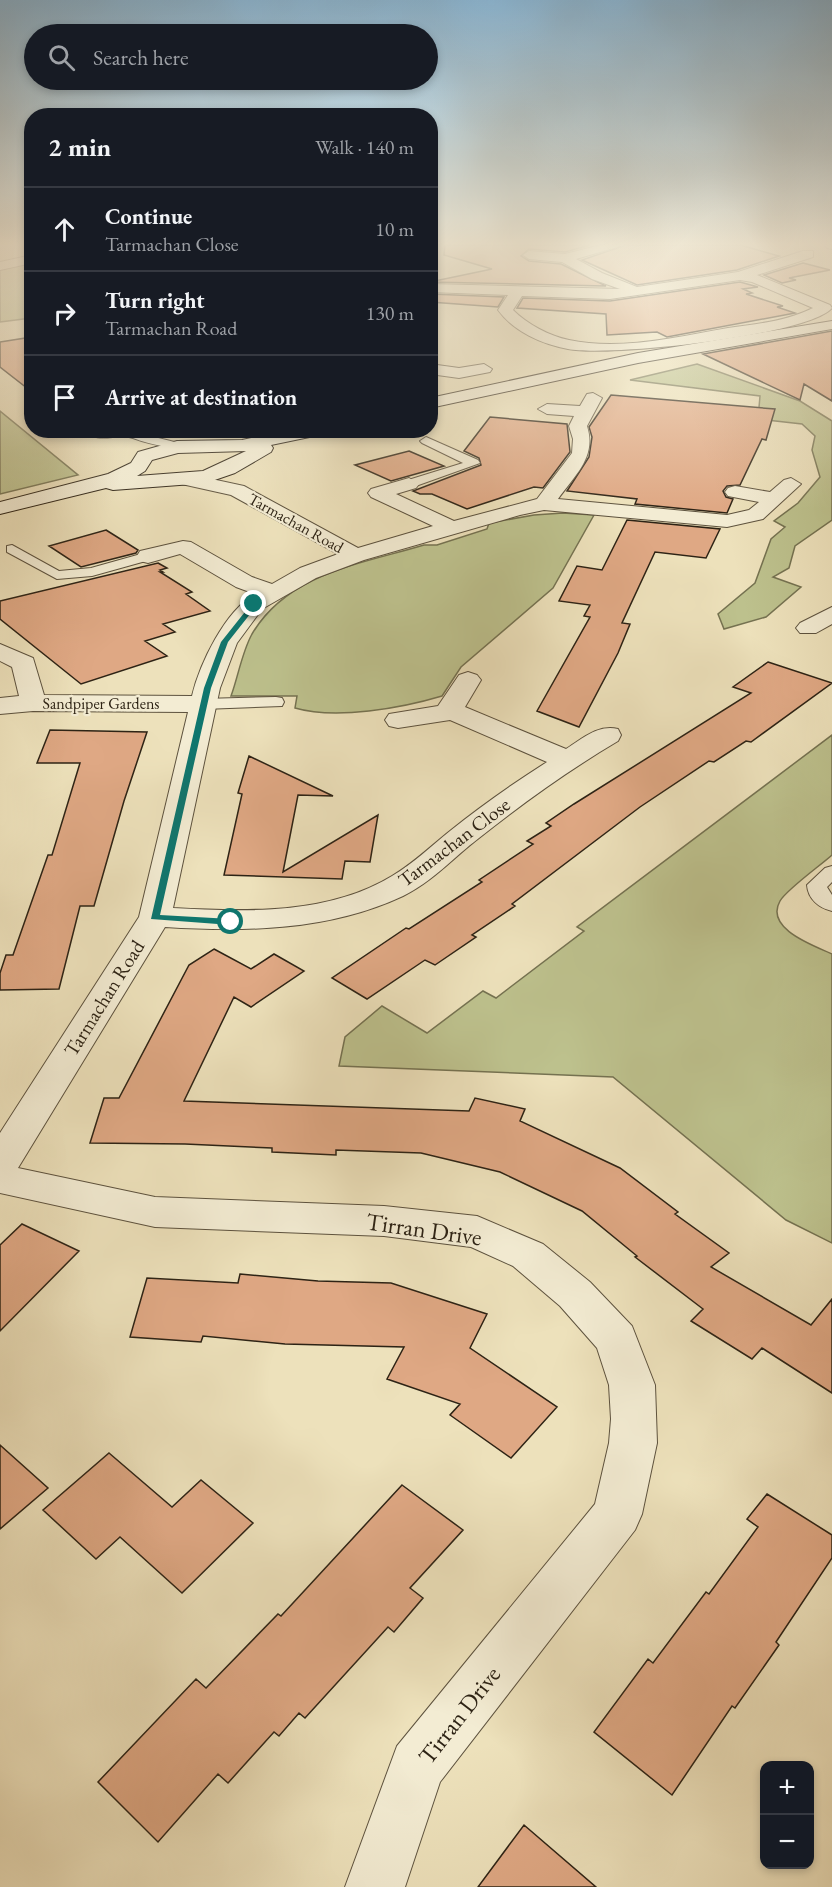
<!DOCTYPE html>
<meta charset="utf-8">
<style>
:root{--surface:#171b24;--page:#242831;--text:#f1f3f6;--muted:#9ea1a6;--line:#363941}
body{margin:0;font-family:"EB Garamond",serif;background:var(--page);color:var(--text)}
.controls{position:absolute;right:18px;bottom:18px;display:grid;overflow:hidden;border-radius:12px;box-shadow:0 3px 9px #0003}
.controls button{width:54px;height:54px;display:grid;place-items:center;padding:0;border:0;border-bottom:2px solid var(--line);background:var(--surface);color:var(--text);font:30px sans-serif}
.stop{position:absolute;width:18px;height:18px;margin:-14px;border:4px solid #0f766e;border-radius:50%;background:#fff}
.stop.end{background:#0f766e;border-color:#fff;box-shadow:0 2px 6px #0008}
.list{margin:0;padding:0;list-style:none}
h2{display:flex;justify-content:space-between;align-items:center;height:78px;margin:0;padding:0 24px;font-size:26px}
h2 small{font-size:20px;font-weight:400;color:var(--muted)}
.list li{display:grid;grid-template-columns:39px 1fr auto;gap:18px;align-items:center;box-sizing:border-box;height:84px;padding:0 24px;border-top:2px solid var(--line)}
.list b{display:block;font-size:22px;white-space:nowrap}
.list p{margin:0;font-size:20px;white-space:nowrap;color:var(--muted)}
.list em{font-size:20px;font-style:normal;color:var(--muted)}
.icon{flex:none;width:33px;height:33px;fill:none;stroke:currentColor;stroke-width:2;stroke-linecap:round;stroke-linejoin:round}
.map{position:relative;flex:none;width:832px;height:1887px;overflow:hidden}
.search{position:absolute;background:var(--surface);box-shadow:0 3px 9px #0003;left:24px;top:24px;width:414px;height:66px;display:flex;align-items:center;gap:15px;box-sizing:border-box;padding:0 21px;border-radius:33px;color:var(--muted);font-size:22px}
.panel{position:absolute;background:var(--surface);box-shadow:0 3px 9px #0003;left:24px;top:108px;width:414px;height:330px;border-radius:24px}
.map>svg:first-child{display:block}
</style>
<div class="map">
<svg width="832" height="1887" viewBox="0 0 832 1887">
<rect width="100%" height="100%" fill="#ede1bb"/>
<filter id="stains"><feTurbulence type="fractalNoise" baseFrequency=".00333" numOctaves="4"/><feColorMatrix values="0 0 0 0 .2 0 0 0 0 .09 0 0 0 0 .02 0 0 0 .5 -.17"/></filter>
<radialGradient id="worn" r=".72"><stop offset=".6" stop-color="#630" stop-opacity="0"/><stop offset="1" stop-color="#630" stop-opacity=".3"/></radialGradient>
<path fill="#bdc18d" stroke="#757251" stroke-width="1.5" d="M 31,263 L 31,318 L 0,322 L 0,270 Z
M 697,364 L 800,401 L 832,421 L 832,520 L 795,546 L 789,568 L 773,577 L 801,587 L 766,617 L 724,629 L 718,614 L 755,583 L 771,539 L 785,527 L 774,521 L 798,503 L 820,477 L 812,450 L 815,436 L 802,424 L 758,419 L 760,396 L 630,380 Z
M 0,411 L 78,475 L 0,494 Z
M 563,513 L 594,515 L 553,588 L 461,667 L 442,696 C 402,708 336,720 295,708 L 297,696 L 231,696 C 238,677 242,652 252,634 C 288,573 361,564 424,545 L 437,545 L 487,529 L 489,523 L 534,515 Z
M 832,735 L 832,855 C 821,865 786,890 780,901 C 764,929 815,946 832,954 L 832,1243 L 786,1220 L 613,1077 L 339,1066 L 345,1037 L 382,1006 L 427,1033 L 483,991 L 496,998 L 584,931 L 577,927 Z"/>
<path fill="#dfa884" stroke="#2d2315" stroke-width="1.5" d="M 445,245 L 590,245 L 565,252 L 529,249 L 521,256 L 529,261 L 561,264 L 606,286 L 430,282 L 492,269 L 444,255 Z
M 626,245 L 740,245 L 779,256 L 737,270 L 637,285 L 582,260 Z
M 803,263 L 830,270 L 789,278 L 796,280 L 782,283 L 764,275 Z
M 740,282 L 758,287 L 743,289 L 752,293 L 746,294 L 783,306 L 777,307 L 795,313 L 667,337 L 657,332 L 607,335 L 606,314 L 517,308 L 523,298 L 610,301 Z
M 430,294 L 504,297 L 498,307 L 430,302 Z
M 832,331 L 832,401 L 804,384 L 800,400 L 703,354 Z
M 32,337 L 32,392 L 0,367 L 0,342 Z
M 611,395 L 775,409 L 766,440 L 762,439 L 740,485 L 727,486 L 723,491 L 726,497 L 733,499 L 727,513 L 635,504 L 637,499 L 567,491 L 589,457 L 592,437 L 589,427 Z
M 490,417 L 567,424 L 570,452 L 543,488 L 534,487 L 467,509 L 432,494 L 420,494 L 413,491 L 481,465 L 479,458 L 464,451 Z
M 409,451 L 444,466 L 391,481 L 355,465 Z
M 627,520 L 720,529 L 706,558 L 655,552 L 622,623 L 630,624 L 618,653 L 579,727 L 537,711 L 590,617 L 584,616 L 590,605 L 559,601 L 577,566 L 602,570 Z
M 106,530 L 138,550 L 136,553 L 81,567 L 49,546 Z
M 158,563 L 167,568 L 160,570 L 163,572 L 160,572 L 192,592 L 186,594 L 210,611 L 163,624 L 175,632 L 145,641 L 167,656 L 81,684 L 0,619 L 0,601 Z
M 768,662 L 832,683 L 751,742 L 746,741 L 714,762 L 709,761 L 640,807 L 512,904 L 515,906 L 472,935 L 476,937 L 435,965 L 425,960 L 367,999 L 332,978 L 406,928 L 409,929 L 482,882 L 479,880 L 533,844 L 527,841 L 551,826 L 546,823 L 574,804 L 751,693 L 733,687 Z
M 50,730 L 147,732 L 124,801 L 94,906 L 80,906 L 59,989 L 0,990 L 0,973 L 6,955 L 13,955 L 48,855 L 52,855 L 80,763 L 37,763 Z
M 249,756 L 333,796 L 298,795 L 283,872 L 378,815 L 370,862 L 345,861 L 342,879 L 224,875 L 242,794 L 238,793 Z
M 214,949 L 251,969 L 274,954 L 304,971 L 251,1007 L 234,997 L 184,1101 L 469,1111 L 475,1098 L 525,1109 L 520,1121 L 620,1168 L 678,1212 L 675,1214 L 729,1253 L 711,1267 L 811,1325 L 832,1299 L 832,1393 L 762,1348 L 752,1359 L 691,1321 L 703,1309 L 635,1257 L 637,1256 L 582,1211 L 500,1172 L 421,1153 L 336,1150 L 336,1155 L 272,1152 L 272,1148 L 185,1144 L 90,1143 L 104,1098 L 119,1098 L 189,965 Z
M 22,1224 L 79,1251 L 0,1331 L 0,1245 Z
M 240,1274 L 318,1281 L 391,1283 L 487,1314 L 470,1348 L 557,1407 L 511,1458 L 450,1415 L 460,1404 L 387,1379 L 404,1347 L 285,1344 L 203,1336 L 201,1342 L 130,1337 L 147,1278 L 238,1283 Z
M 0,1445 L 48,1488 L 0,1529 Z
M 109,1453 L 172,1507 L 201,1480 L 253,1523 L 182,1593 L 120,1537 L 96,1559 L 43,1510 Z
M 402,1485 L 463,1530 L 410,1588 L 423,1598 L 394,1632 L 388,1627 L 305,1718 L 299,1713 L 279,1736 L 274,1732 L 228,1783 L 218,1774 L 158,1842 L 98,1782 L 196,1679 L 206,1688 L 278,1614 L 281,1616 Z
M 767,1494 L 832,1535 L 832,1558 L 776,1642 L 779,1645 L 735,1708 L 732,1706 L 672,1795 L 594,1732 L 648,1659 L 653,1663 L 706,1592 L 709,1594 L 758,1527 L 747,1519 Z
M 524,1825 L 596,1887 L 478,1887 Z"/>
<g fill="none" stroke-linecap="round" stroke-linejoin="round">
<g stroke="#5d523e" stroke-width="2">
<path id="lane" d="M 82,430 L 148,430 L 142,434 L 195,447 L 189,451 C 169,447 151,445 133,438 C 117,432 99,445 82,430 Z
M 426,437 L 478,460 L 480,463 L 413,487 L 405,487 L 405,481 L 463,463 L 422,443 L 420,441 Z
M 12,545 L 59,571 L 91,568 L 148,552 L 155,556 L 153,559 L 92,576 L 57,579 L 7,552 L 7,546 Z
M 276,697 L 282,698 L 284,702 L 282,706 L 203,709 L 195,704 L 203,699 Z
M 832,866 L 832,882 L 827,887 L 832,895 L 832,911 C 819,908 808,899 807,885 L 825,868 Z"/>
</g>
<g stroke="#5d523e" stroke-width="2">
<path id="street" d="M 601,245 L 624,245 L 576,259 L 602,273 L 637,287 L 738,272 L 803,251 L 813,251 L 813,257 L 757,275 L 830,305 L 832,308 C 807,336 608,357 568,349 C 542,344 514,332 498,310 L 508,295 L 430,292 L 430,284 L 620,289 L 592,279 L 562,262 L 529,259 L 523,255 L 529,251 L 565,254 ZM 740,280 L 752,282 L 813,308 C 787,321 757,324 728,328 C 677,337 620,351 569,340 C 549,336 527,324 513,310 L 522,296 L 610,299 Z
M 825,245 L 832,245 L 832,249 L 827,248 Z
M 32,255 L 32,263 L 0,270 L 0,262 Z
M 430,364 L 459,368 L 484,364 L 492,369 L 490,372 L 459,378 L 430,374 Z
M 593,393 L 602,398 L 587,426 C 597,457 575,475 558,499 L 727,515 L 749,510 L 759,502 L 728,496 L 725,492 L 728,488 L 735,486 L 770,492 L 784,480 L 791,478 L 801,484 L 763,519 L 727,527 L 544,510 L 520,515 L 364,560 L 316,578 L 262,609 L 237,643 L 220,688 L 173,908 C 245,912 328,915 392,876 C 413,864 431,846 450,831 C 481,806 514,783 547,762 L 450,720 L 398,728 L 389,726 L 385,720 L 389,714 L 438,706 L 459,675 L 468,672 L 477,675 L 481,680 L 465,707 L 566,749 C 582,739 598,724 618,729 L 621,735 L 618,741 C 569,770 523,803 479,838 C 454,857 432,882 403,896 C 328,931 245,932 165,927 L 18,1168 L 155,1197 L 384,1206 L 477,1216 L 543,1244 L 590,1282 L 632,1326 L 655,1385 L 657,1443 L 642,1514 L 635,1530 L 440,1782 L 405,1887 L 345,1887 L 397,1746 L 595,1504 L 609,1443 L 611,1419 L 609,1385 L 597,1348 L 560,1306 L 513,1266 L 471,1247 L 384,1236 L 155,1227 L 0,1193 L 0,1133 L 139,917 L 188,712 L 33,711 L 0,714 L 0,698 L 19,696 L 12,667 L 0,661 L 0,644 L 33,658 L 44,695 L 192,696 C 200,663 225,611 255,594 L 236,587 L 180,554 L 148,563 L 140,561 L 137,556 L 140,551 L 183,541 L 191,542 L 252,577 L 272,584 L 300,568 L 338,554 L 231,495 L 177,483 L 174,479 L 177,475 L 184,473 L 244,486 L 358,548 L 433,526 L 371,497 L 368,493 L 371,489 L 409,478 L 419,484 L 416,488 L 396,494 L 454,521 L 537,499 L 572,453 L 573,439 L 569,426 L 574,416 L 547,414 L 538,409 L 547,404 L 580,406 L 587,394 Z
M 832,607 L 832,624 L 816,633 L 800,633 L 796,628 L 800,623 Z"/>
</g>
<g stroke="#2d2315" stroke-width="2">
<path id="secondary" d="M 832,321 L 832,329 L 638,363 L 430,408 L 430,398 L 638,353 Z
M 290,430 L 327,430 L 324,434 L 271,445 L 273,448 L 271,452 L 235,473 L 206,483 L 113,490 L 106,488 L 0,514 L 0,502 L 108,474 L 131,463 L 138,452 L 177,441 L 242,440 ZM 246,451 L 203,471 L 137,476 L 145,471 L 152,460 L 178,453 Z"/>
</g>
<use href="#lane" fill="#f3ecd3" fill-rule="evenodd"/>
<use href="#street" fill="#f3ecd3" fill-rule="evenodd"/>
<use href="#secondary" fill="#f3ecd3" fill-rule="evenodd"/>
</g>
<linearGradient id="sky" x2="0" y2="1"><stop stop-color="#8ab7d6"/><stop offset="0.48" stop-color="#f7f2e0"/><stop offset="1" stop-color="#f7f2e0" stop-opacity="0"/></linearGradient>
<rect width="832" height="509" fill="url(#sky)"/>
<path fill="#0f766e" d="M 252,603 L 258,604 L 228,642 L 211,688 L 160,915 L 231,919 L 236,922 L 231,925 L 151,919 L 204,688 L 221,642 Z"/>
<g text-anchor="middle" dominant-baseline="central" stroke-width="4.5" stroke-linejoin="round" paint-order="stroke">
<g font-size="16" fill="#2d2315" stroke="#f3ecd3">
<text transform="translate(296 523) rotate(29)">Tarmachan Road</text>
<text x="101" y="703">Sandpiper Gardens</text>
</g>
<g font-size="20" fill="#2d2315" stroke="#f3ecd3">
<text transform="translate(454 842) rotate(-37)">Tarmachan Close</text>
<text transform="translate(104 998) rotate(-58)">Tarmachan Road</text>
</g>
<g font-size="24" fill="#2d2315" stroke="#f3ecd3">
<text transform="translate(424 1229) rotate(8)">Tirran Drive</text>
<text transform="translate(459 1715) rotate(-52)">Tirran Drive</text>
</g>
</g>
<rect width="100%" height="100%" filter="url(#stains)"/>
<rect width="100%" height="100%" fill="url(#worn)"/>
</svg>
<div class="controls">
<button>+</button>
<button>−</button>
</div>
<div class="stop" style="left:231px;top:922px"></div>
<div class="stop end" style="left:254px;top:604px"></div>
<div class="search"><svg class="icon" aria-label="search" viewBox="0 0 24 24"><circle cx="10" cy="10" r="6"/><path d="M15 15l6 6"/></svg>Search here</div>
<section class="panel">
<h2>2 min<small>Walk · 140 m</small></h2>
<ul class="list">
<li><svg class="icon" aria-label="ahead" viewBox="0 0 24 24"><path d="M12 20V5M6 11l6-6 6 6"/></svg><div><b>Continue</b><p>Tarmachan Close</p></div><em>10 m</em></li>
<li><svg class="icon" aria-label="right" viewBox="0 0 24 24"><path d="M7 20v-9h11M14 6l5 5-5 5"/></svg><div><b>Turn right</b><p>Tarmachan Road</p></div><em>130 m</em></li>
<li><svg class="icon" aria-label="arrive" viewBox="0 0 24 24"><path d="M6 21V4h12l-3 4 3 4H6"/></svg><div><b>Arrive at destination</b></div></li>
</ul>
</section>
</div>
